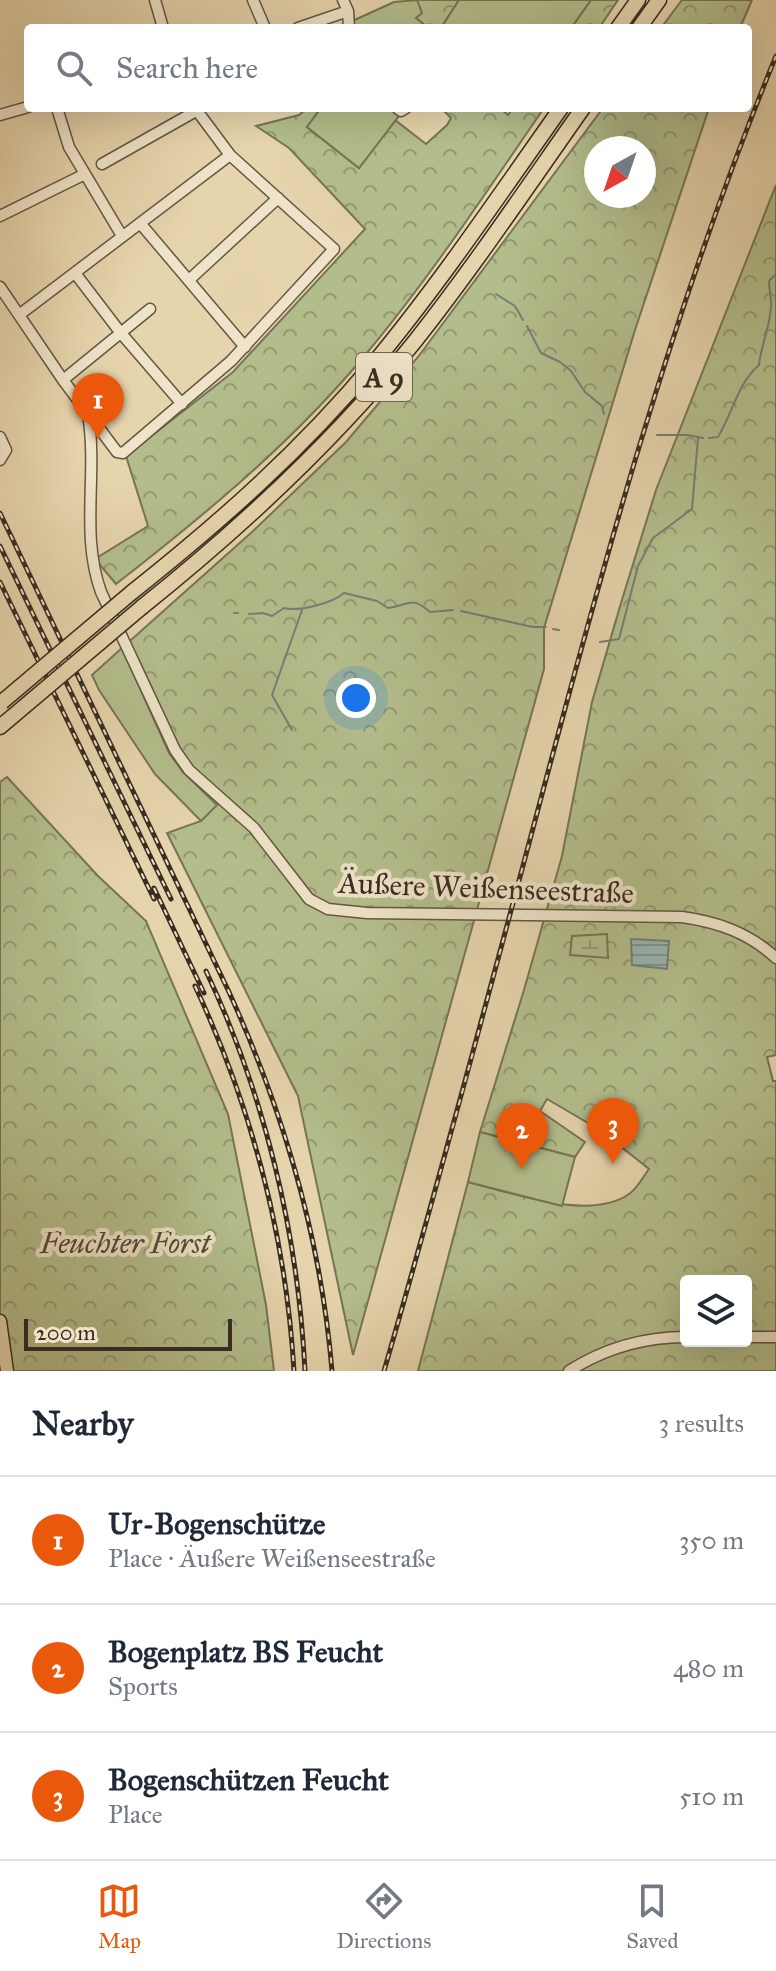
<!DOCTYPE html>
<meta charset="utf-8">
<style>
:root{--surface:#fff;--page:#f6f6f7;--text:#1f2937;--muted:#747a83;--line:#e0e1e3;--accent:#ea580c}
body{margin:0;font-family:"IM FELL Great Primer",serif;background:var(--page);color:var(--text)}
.controls{position:absolute;right:24px;bottom:24px;display:grid;overflow:hidden;border-radius:8px;box-shadow:0 8px 32px #0002}
.controls button{width:72px;height:72px;display:grid;place-items:center;padding:0;border:0;border-bottom:2px solid var(--line);background:var(--surface);color:var(--text);font:40px sans-serif}
.compass{position:absolute;left:584px;top:136px;width:72px;height:72px;border-radius:50%;background:var(--surface);box-shadow:0 8px 32px #0002;rotate:220deg}
.scale{position:absolute;left:24px;bottom:20px;width:208px;box-sizing:border-box;padding-left:8px;border:4px solid #392d1f;border-top:0;font-size:22px;line-height:28px;white-space:nowrap;color:#392d1f;-webkit-text-stroke:6px #efe3c9;paint-order:stroke}
.you{position:absolute;left:356px;top:698px;width:28px;height:28px;margin:-20px;border:6px solid #fff;border-radius:50%;background:#1a73e8;box-shadow:0 0 0 12px #1a73e833}
.badge{display:grid;place-items:center;width:52px;height:52px;border-radius:50%;background:var(--accent);color:#fff;font-size:26px;font-weight:700}
.pin{position:absolute;translate:-50% -66px;filter:drop-shadow(0 2px 4px #0008)}
.pin::after{content:'';position:absolute;top:42px;width:28px;height:24px;background:inherit;clip-path:polygon(0 0,100% 0,50% 100%)}
.list{margin:0;padding:0;list-style:none}
h2{display:flex;justify-content:space-between;align-items:center;height:104px;margin:0;padding:0 32px;font-size:34px}
h2 small{font-size:26px;font-weight:400;color:var(--muted)}
.list li{display:grid;grid-template-columns:52px 1fr auto;gap:24px;align-items:center;box-sizing:border-box;height:128px;padding:0 32px;border-top:2px solid var(--line)}
.list b{display:block;font-size:30px;white-space:nowrap}
.list p{margin:0;font-size:26px;white-space:nowrap;color:var(--muted)}
.list em{font-size:26px;font-style:normal;color:var(--muted)}
.icon{flex:none;width:44px;height:44px;fill:none;stroke:currentColor;stroke-width:2;stroke-linecap:round;stroke-linejoin:round}
.map{position:relative;flex:none;width:776px;height:1371px;overflow:hidden}
.search{position:absolute;background:var(--surface);box-shadow:0 8px 32px #0002;left:24px;right:24px;top:24px;height:88px;display:flex;align-items:center;gap:20px;box-sizing:border-box;padding:0 28px;border-radius:8px;color:var(--muted);font-size:30px}
.sheet{height:488px;background:var(--surface)}
nav{display:flex;justify-content:space-around;align-items:center;box-sizing:border-box;height:112px;border-top:2px solid var(--line);background:var(--surface);font-size:22px;color:var(--muted)}
nav a{display:grid;justify-items:center;gap:4px}
nav .on{color:var(--accent)}
.map>svg:first-child{display:block}
</style>
<div class="map">
<svg width="776" height="1371" viewBox="0 0 776 1371">
<defs>
<pattern id="forest-crowns" width="20" height="18" patternUnits="userSpaceOnUse" patternTransform="scale(2)"><rect width="20" height="18" fill="#b3bd8b"/><path d="M2 6a3 3 0 1 1 6 0M12 15a3 3 0 1 1 6 0" fill="none" stroke="#939a71"/></pattern>
<pattern id="wetland-marsh" width="20" height="14" patternUnits="userSpaceOnUse" patternTransform="scale(2)"><rect width="20" height="14" fill="#b3bd8b"/><path d="M1 5h8M5 5V1M11 12h8M15 12V8" fill="none" stroke="#939a71"/></pattern>
<pattern id="water-rules" width="6" height="5" patternUnits="userSpaceOnUse" patternTransform="scale(2)"><rect width="6" height="5" fill="#9ab6b3"/><path d="M0 2.5h6" fill="none" stroke="#7f9491"/></pattern>
</defs>
<rect width="100%" height="100%" fill="#e6d4ac"/>
<filter id="stains"><feTurbulence type="fractalNoise" baseFrequency=".0025" numOctaves="4"/><feColorMatrix values="0 0 0 0 .2 0 0 0 0 .09 0 0 0 0 .02 0 0 0 .5 -.17"/></filter>
<radialGradient id="worn" r=".72"><stop offset=".6" stop-color="#630" stop-opacity="0"/><stop offset="1" stop-color="#630" stop-opacity=".3"/></radialGradient>
<path fill="url(#forest-crowns)" stroke="#767555" stroke-width="2" fill-rule="evenodd" d="M 417,0 L 459,0 L 441,28 L 428,28 L 416,18 Z
M 591,0 L 618,0 L 599,28 L 571,28 Z
M 682,0 L 752,0 L 740,28 L 661,28 Z
M 307,108 L 321,108 L 307,127 L 359,168 L 395,120 L 426,144 L 447,125 L 451,118 L 441,108 L 500,108 L 508,115 L 513,108 L 544,108 C 487,191 431,276 366,354 C 293,442 206,514 116,584 L 95,559 L 148,526 L 126,456 L 233,372 L 365,229 L 289,148 L 256,126 L 299,115 Z
M 603,108 L 709,108 L 635,330 L 544,628 L 544,669 L 353,1355 L 298,1096 L 167,833 L 201,821 L 216,804 L 183,772 L 169,753 L 122,648 L 252,532 L 346,442 L 418,357 ZM 596,148 L 644,148 L 644,196 L 596,196 Z
M 776,185 L 776,1055 L 767,1057 L 773,1081 L 776,1081 L 776,1371 L 418,1371 L 468,1182 C 510,1192 590,1222 629,1194 C 637,1189 643,1177 649,1169 L 600,1130 L 547,1099 L 540,1111 L 585,1142 L 575,1157 L 480,1132 L 524,990 L 562,856 L 592,702 L 621,603 L 656,490 ZM 686,1281 L 746,1281 L 746,1341 L 686,1341 Z
M 7,777 L 98,876 L 146,921 L 228,1114 L 266,1305 L 274,1371 L 0,1371 L 0,782 Z"/>
<path fill="url(#wetland-marsh)" stroke="#767555" stroke-width="2" d="M 607,934 L 608,958 L 570,955 L 572,936 Z"/>
<path fill="#b3bd8b" stroke="#767555" stroke-width="2" d="M 417,0 L 422,13 L 416,18 L 428,28 L 337,28 L 394,2 Z
M 459,0 L 591,0 L 571,28 L 441,28 Z
M 321,108 L 405,108 L 359,168 L 307,127 Z
M 122,648 L 169,753 L 183,772 L 217,805 L 201,821 L 155,774 L 99,690 L 92,675 Z
M 480,1132 L 575,1157 L 562,1206 L 468,1182 Z"/>
<path fill="url(#water-rules)" stroke="#737f78" stroke-width="2" d="M 631,939 L 669,941 L 667,969 L 632,965 Z"/>
<g fill="none" stroke-linecap="round" stroke-linejoin="round">
<path stroke="#737f78" stroke-width="2" d="M 496,294 L 515,306 L 523,320
M 527,326 L 541,353 L 560,362 L 571,371 L 585,392 L 602,406 L 604,414
M 657,435 L 687,435 L 703,438
M 709,438 L 718,437 C 733,413 737,384 759,365 C 761,345 770,327 771,307 C 772,299 769,290 769,281 L 776,274
M 461,611 L 533,627 L 546,627
M 234,613 L 238,613
M 249,614 L 263,613 L 272,616 L 284,608 C 298,612 333,603 344,593 L 377,601 L 388,608 C 411,605 410,595 430,612 L 453,610
M 553,629 L 559,630
M 600,642 L 619,639 L 638,566 L 653,538 L 692,509 L 698,438
M 292,730 L 272,695 L 302,610"/>
<g stroke="#645742" stroke-width="13">
<path id="minor" d="M 155,0 L 163,28
M 253,0 L 265,28
M 343,0 L 348,11 L 349,28
M 298,28 L 348,11
M 57,108 L 69,147 L 122,236
M 397,108 L 401,111 L 406,108
M 0,115 L 28,107
M 102,164 L 196,111
M 0,216 L 83,175
M 140,223 L 245,347
M 75,273 L 120,332 L 182,404
M 189,280 L 278,198
M 0,287 L 63,380 L 117,452 L 123,453 L 231,361 L 334,249 L 230,155 L 195,108
M 19,315 L 230,155
M 63,380 L 150,309
M 88,414 C 98,475 80,534 101,592 L 175,750 L 189,770 L 254,828 L 309,899 L 328,909 L 367,913 L 682,917 C 718,922 749,933 776,958
M 0,437 L 6,450 L 0,460
M 746,1337 L 776,1337
M 569,1371 C 605,1348 643,1337 686,1337"/>
</g>
<g stroke="#392d1f" stroke-width="15">
<path id="major" d="M 0,1321 L 7,1371"/>
</g>
<g stroke="#392d1f" stroke-width="17">
<path id="highway" d="M 618,28 L 638,0
M 639,28 L 659,0
M 131,593 C 219,523 302,450 374,363 C 441,282 500,194 561,108
M 142,607 C 242,527 336,440 416,340 C 475,265 528,186 583,108
M 0,727 L 13,716"/>
</g>
<use href="#minor" stroke="#efe3c9" stroke-width="10"/>
<use href="#major" stroke="#e6d4ac" stroke-width="12"/>
<use href="#highway" stroke="#e6d4ac" stroke-width="14"/>
<g stroke="#392d1f" stroke-width="5">
<path id="rail" d="M 0,513 L 229,992 C 284,1113 321,1238 332,1371
M 0,546 L 171,899
M 0,582 L 154,899
M 154,888 L 204,993
M 206,971 C 265,1096 298,1233 305,1371
M 195,986 C 252,1108 286,1237 294,1371
M 384,1371 C 436,1192 484,1012 532,832 C 602,568 672,309 776,56"/>
</g>
<use href="#rail" stroke="#efe3c9" stroke-width="2" stroke-dasharray="6" stroke-linecap="butt"/>
<g stroke="#392d1f" stroke-width="17" stroke-linecap="butt">
<path id="highway-bridge" d="M 2,702 L 131,593
M 13,716 L 142,607"/>
</g>
<use href="#highway-bridge" stroke="#e6d4ac" stroke-width="14"/>
</g>
<g text-anchor="middle" dominant-baseline="central" stroke-width="8" stroke-linejoin="round" paint-order="stroke">
<rect fill="#efe3c9" stroke="#706452" stroke-width="2" x="356" y="353" width="56" height="48" rx="6"/>
<g font-size="28" font-weight="bold" fill="#392d1f">
<text x="384" y="377">A 9</text>
</g>
<g font-size="30" fill="#392d1f" stroke="#efe3c9">
<text transform="translate(486 888) rotate(2)">Äußere Weißenseestraße</text>
</g>
<g font-size="30" font-style="italic" fill="#514a35" stroke="#efe3c9">
<text x="125" y="1243">Feuchter Forst</text>
</g>
</g>
<rect width="100%" height="100%" filter="url(#stains)"/>
<rect width="100%" height="100%" fill="url(#worn)"/>
</svg>
<div class="controls">
<button><svg class="icon" aria-label="layers" viewBox="0 0 24 24"><path d="M12 4l9 5-9 5-9-5zM3 14l9 5 9-5"/></svg></button>
</div>
<svg class="compass" viewBox="-18 -18 36 36"><path d="M0-13l5 13h-10z" fill="#e53935"/><path d="M0 13l5-13h-10z" fill="#747a83"/></svg>
<div class="scale">200 m</div>
<div class="you"></div>
<div class="pin badge" style="left:98px;top:439px">1</div>
<div class="pin badge" style="left:522px;top:1169px">2</div>
<div class="pin badge" style="left:613px;top:1164px">3</div>
<div class="search"><svg class="icon" aria-label="search" viewBox="0 0 24 24"><circle cx="10" cy="10" r="6"/><path d="M15 15l6 6"/></svg>Search here</div>
</div>
<section class="sheet">
<h2>Nearby<small>3 results</small></h2>
<ul class="list">
<li><span class="badge">1</span><div><b>Ur-Bogenschütze</b><p>Place · Äußere Weißenseestraße</p></div><em>350 m</em></li>
<li><span class="badge">2</span><div><b>Bogenplatz BS Feucht</b><p>Sports</p></div><em>480 m</em></li>
<li><span class="badge">3</span><div><b>Bogenschützen Feucht</b><p>Place</p></div><em>510 m</em></li>
</ul>
</section>
<nav>
<a class="on"><svg class="icon" aria-label="map" viewBox="0 0 24 24"><path d="M3 6l6-2 6 2 6-2v14l-6 2-6-2-6 2zM9 4v14M15 6v14"/></svg>Map</a>
<a><svg class="icon" aria-label="directions" viewBox="0 0 24 24"><path d="M12 3l9 9-9 9-9-9zM9 14v-3h6M13 9l2 2-2 2"/></svg>Directions</a>
<a><svg class="icon" aria-label="saved" viewBox="0 0 24 24"><path d="M7 4h10v16l-5-4-5 4z"/></svg>Saved</a>
</nav>
